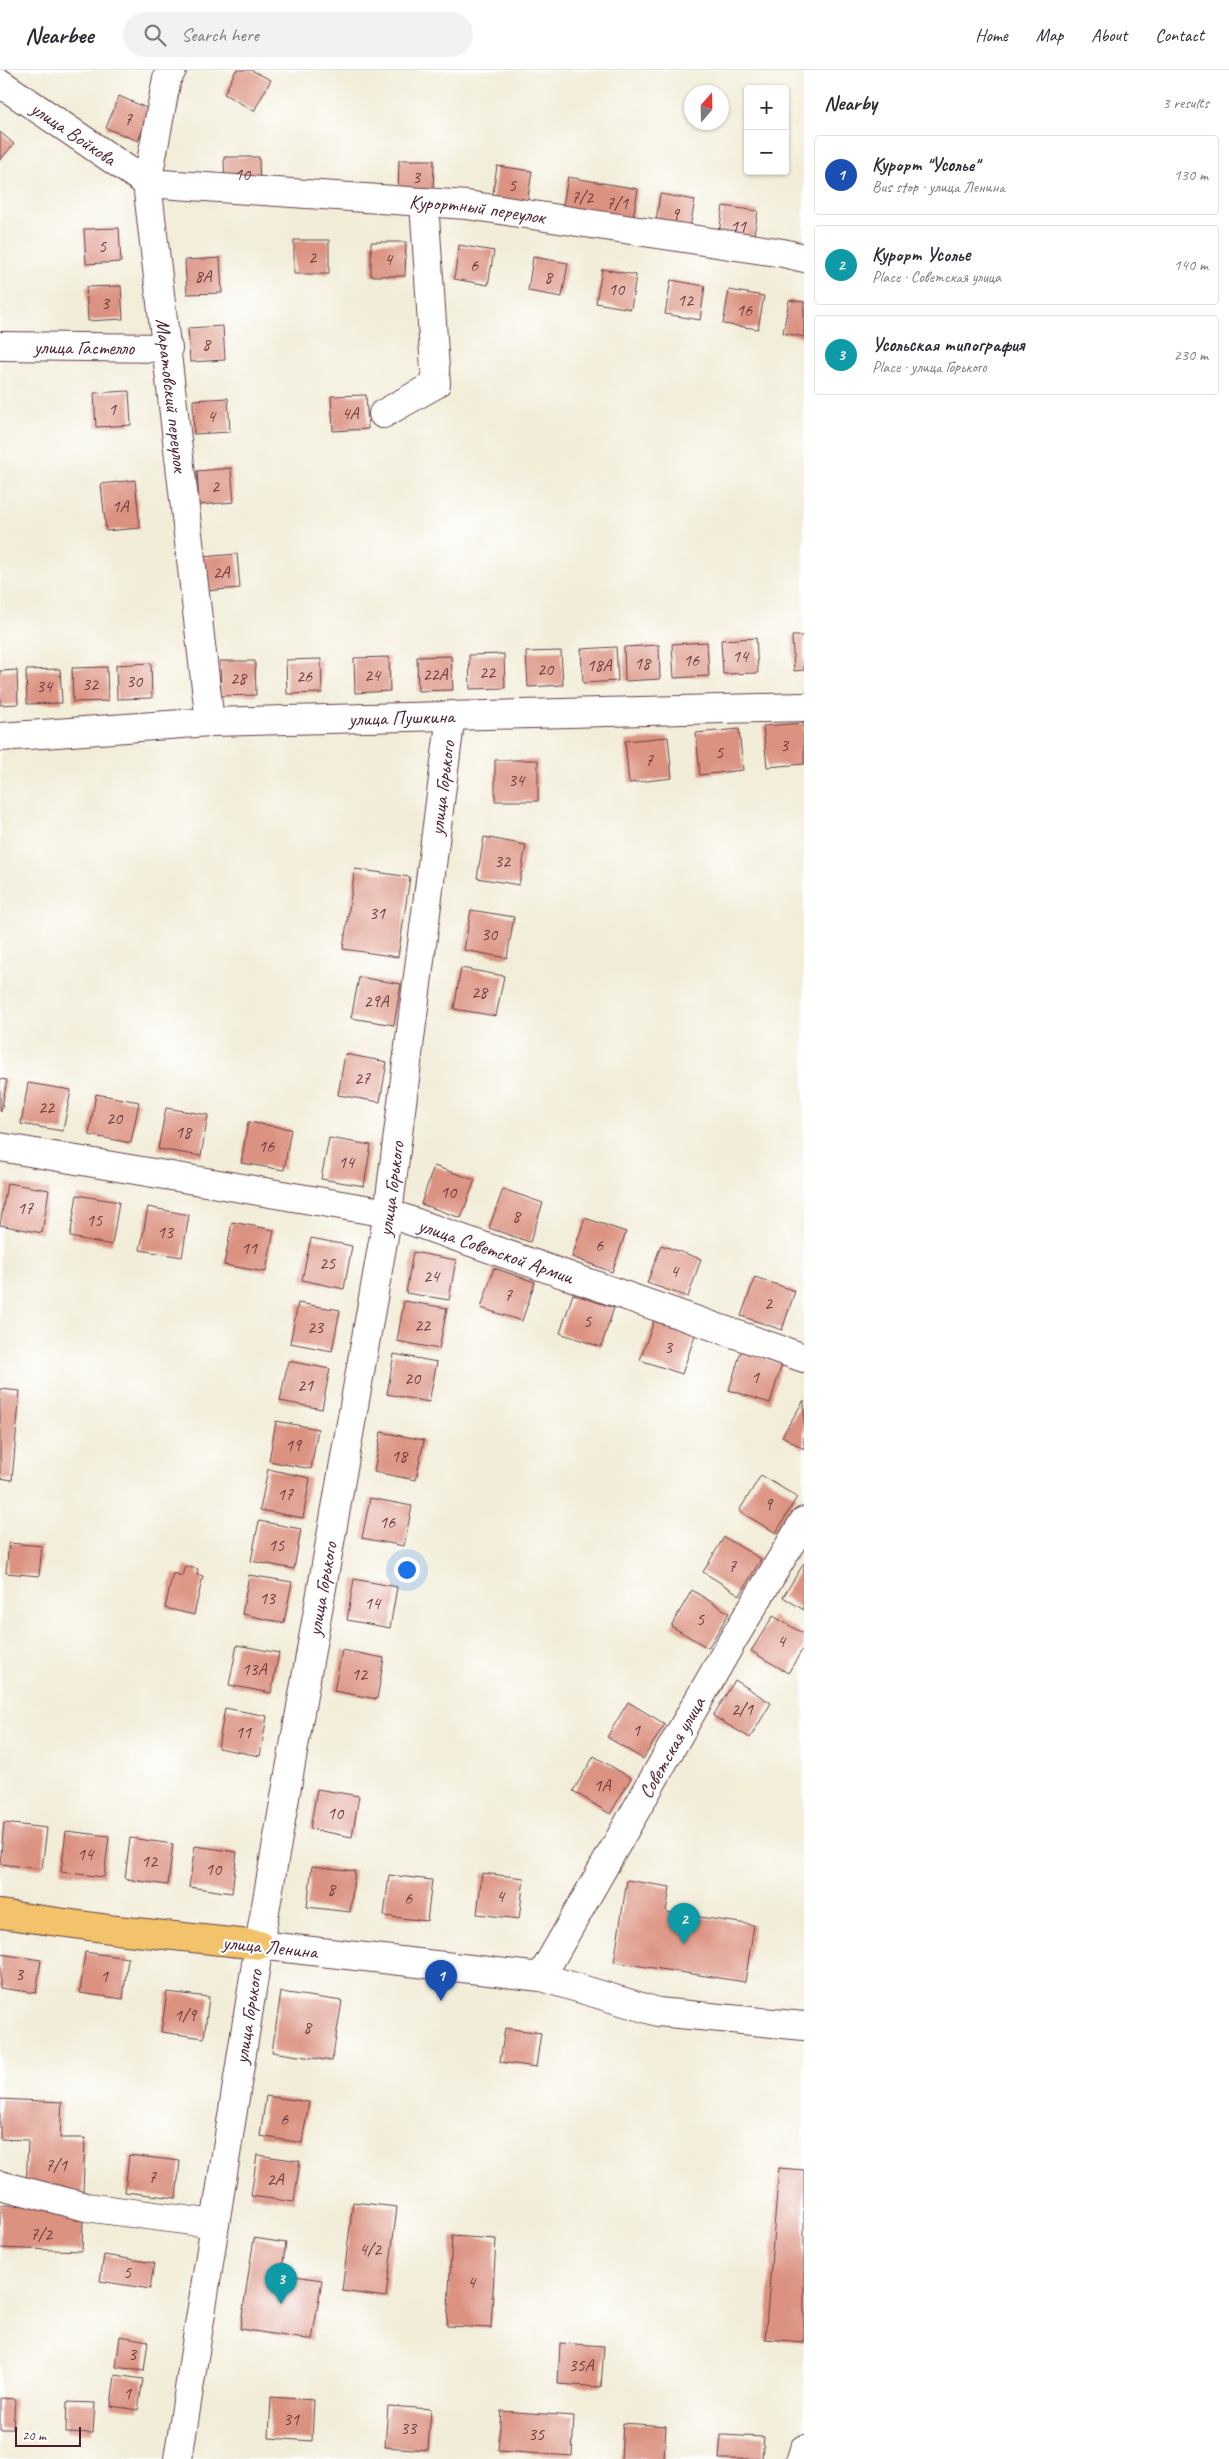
<!DOCTYPE html>
<meta charset="utf-8">
<style>
:root{--surface:#fff;--page:#f2f2f3;--text:#2b2b33;--muted:#7c7c81;--line:#e1e1e2;--accent:#db2777}
body{margin:0;font-family:Caveat,sans-serif;background:var(--page);color:var(--text)}
.controls{position:absolute;right:15px;top:15px;display:grid;overflow:hidden;border-radius:5px;box-shadow:0 1px 4px #0004}
.controls button{width:45px;height:45px;display:grid;place-items:center;padding:0;border:0;border-bottom:1px solid var(--line);background:var(--surface);color:var(--text);font:25px sans-serif}
.compass{position:absolute;left:684px;top:15px;width:45px;height:45px;border-radius:50%;background:var(--surface);box-shadow:0 1px 4px #0004;rotate:20deg}
.scale{position:absolute;left:15px;bottom:12px;width:66px;box-sizing:border-box;padding-left:5px;border:2px solid #4a1f2b;border-top:0;font-size:14px;line-height:18px;white-space:nowrap;color:#4a1f2b;-webkit-text-stroke:4px #fff;paint-order:stroke}
.you{position:absolute;left:406px;top:1499px;width:18px;height:18px;margin:-12px;border:4px solid #fff;border-radius:50%;background:#1a73e8;box-shadow:0 0 0 8px #1a73e833}
.badge{display:grid;place-items:center;width:32px;height:32px;border-radius:50%;background:var(--accent);color:#fff;font-size:16px;font-weight:700}
.pin{position:absolute;translate:-50% -41px;filter:drop-shadow(0 1px 2px #0008)}
.pin::after{content:'';position:absolute;top:26px;width:18px;height:15px;background:inherit;clip-path:polygon(0 0,100% 0,50% 100%)}
.list{margin:0;padding:0;list-style:none}
h2{display:flex;justify-content:space-between;align-items:center;height:65px;margin:0;padding:0 20px;font-size:21px}
h2 small{font-size:16px;font-weight:400;color:var(--muted)}
.list li{display:grid;grid-template-columns:32px 1fr auto;gap:15px;align-items:center;box-sizing:border-box;height:80px;margin:0 10px 10px;padding:0 10px;border:1px solid var(--line);border-radius:5px}
.list b{display:block;font-size:19px;white-space:nowrap}
.list p{margin:0;font-size:16px;white-space:nowrap;color:var(--muted)}
.list em{font-size:16px;font-style:normal;color:var(--muted)}
.icon{flex:none;width:28px;height:28px;fill:none;stroke:currentColor;stroke-width:2;stroke-linecap:round;stroke-linejoin:round}
.map{position:relative;flex:none;width:804px;height:2389px;overflow:hidden}
header{display:flex;align-items:center;gap:30px;box-sizing:border-box;height:70px;padding:0 25px;background:var(--surface);border-bottom:1px solid var(--line)}
header strong{font-size:24px}
nav{display:flex;gap:28px;margin-inline-start:auto;font-size:18px}
.search{width:350px;height:45px;background:var(--page);display:flex;align-items:center;gap:12px;box-sizing:border-box;padding:0 18px;border-radius:28px;color:var(--muted);font-size:19px}
main{display:flex}
aside{flex:1;background:var(--surface)}
.map>svg:first-child{display:block}
</style>
<header>
<strong>Nearbee</strong>
<div class="search"><svg class="icon" aria-label="search" viewBox="0 0 24 24"><circle cx="10" cy="10" r="6"/><path d="M15 15l6 6"/></svg>Search here</div>
<nav><a>Home</a><a>Map</a><a>About</a><a>Contact</a></nav>
</header>
<main>
<div class="map">
<svg width="804" height="2389" viewBox="0 0 804 2389">
<rect width="100%" height="100%" fill="#fff"/>
<filter id="ink" filterUnits="userSpaceOnUse"><feTurbulence type="fractalNoise" baseFrequency=".02" numOctaves="2"/><feDisplacementMap in="SourceGraphic" scale="10" xChannelSelector="R" yChannelSelector="G"/><feConvolveMatrix kernelMatrix="1 2 1 2 8 2 1 2 1" color-interpolation-filters="sRGB"/></filter>
<filter id="wash" filterUnits="userSpaceOnUse"><feTurbulence type="fractalNoise" baseFrequency=".0096" numOctaves="4" result="noise"/><feDisplacementMap in="SourceGraphic" scale="20" xChannelSelector="R" yChannelSelector="G"/><feGaussianBlur stdDeviation="1.12" result="paint"/><feColorMatrix in="noise" values="0 0 0 0 0 0 0 0 0 0 0 0 0 0 0 0 0 1.4 0 .05"/><feComposite in="paint" operator="in"/></filter>
<g filter="url(#wash)">
<rect width="100%" height="100%" fill="#f2edd8"/>
<g id="blocks">
<path fill="#db9280" d="M 236,0 L 251,0 L 271,10 L 254,41 L 224,24 Z
M 119,26 L 151,40 L 138,71 L 106,58 Z
M 0,62 L 14,74 L 0,90 Z
M 224,87 L 259,87 L 260,121 L 225,121 Z
M 399,90 L 434,90 L 433,124 L 398,124 Z
M 497,96 L 532,101 L 527,135 L 492,130 Z
M 568,107 L 638,119 L 632,153 L 562,141 Z
M 660,124 L 695,130 L 689,163 L 655,158 Z
M 723,136 L 758,141 L 752,175 L 718,170 Z
M 119,158 L 121,192 L 86,194 L 84,159 Z
M 294,170 L 329,170 L 329,204 L 294,204 Z
M 371,172 L 406,172 L 405,206 L 371,206 Z
M 459,175 L 494,181 L 488,215 L 454,209 Z
M 533,187 L 568,193 L 562,227 L 528,221 Z
M 220,188 L 222,223 L 187,224 L 185,190 Z
M 602,199 L 636,205 L 631,239 L 596,233 Z
M 671,210 L 705,216 L 700,250 L 665,244 Z
M 121,216 L 123,249 L 88,251 L 86,217 Z
M 729,220 L 764,226 L 758,259 L 723,254 Z
M 789,230 L 804,232 L 804,267 L 783,263 Z
M 223,256 L 225,290 L 190,292 L 188,258 Z
M 129,321 L 131,355 L 96,357 L 94,323 Z
M 366,325 L 368,359 L 333,361 L 331,326 Z
M 228,328 L 230,362 L 194,364 L 193,330 Z
M 231,398 L 234,432 L 199,435 L 197,401 Z
M 135,410 L 140,458 L 106,461 L 101,414 Z
M 237,484 L 240,518 L 205,521 L 202,487 Z
M 792,566 L 804,566 L 804,600 L 794,601 Z
M 756,568 L 758,603 L 723,604 L 721,570 Z
M 707,572 L 709,606 L 674,608 L 672,574 Z
M 659,575 L 660,609 L 625,611 L 624,577 Z
M 616,577 L 618,611 L 583,613 L 581,579 Z
M 561,581 L 563,615 L 528,617 L 526,582 Z
M 504,584 L 505,618 L 470,619 L 469,585 Z
M 451,586 L 453,620 L 418,621 L 417,587 Z
M 389,587 L 390,621 L 355,623 L 354,588 Z
M 321,589 L 322,623 L 287,624 L 286,590 Z
M 220,591 L 255,591 L 256,625 L 221,626 Z
M 151,593 L 152,628 L 117,629 L 116,595 Z
M 107,597 L 108,631 L 73,632 L 72,598 Z
M 60,599 L 62,633 L 27,634 L 26,600 Z
M 17,600 L 18,634 L 0,635 L 0,601 Z
M 804,653 L 804,694 L 767,697 L 763,656 Z
M 739,659 L 743,700 L 700,705 L 696,663 Z
M 668,667 L 672,708 L 629,713 L 625,671 Z
M 495,690 L 538,690 L 538,731 L 495,731 Z
M 484,767 L 526,775 L 519,815 L 477,808 Z
M 355,799 L 410,807 L 398,887 L 343,879 Z
M 471,840 L 514,847 L 507,888 L 464,880 Z
M 461,898 L 504,906 L 496,946 L 454,939 Z
M 359,907 L 401,914 L 394,955 L 351,948 Z
M 345,984 L 387,992 L 380,1032 L 338,1025 Z
M 0,1009 L 7,1010 L 1,1042 L 0,1041 Z
M 28,1013 L 71,1020 L 63,1061 L 21,1054 Z
M 96,1024 L 139,1032 L 131,1073 L 89,1065 Z
M 166,1038 L 208,1045 L 201,1086 L 158,1079 Z
M 248,1052 L 291,1059 L 284,1100 L 241,1093 Z
M 329,1068 L 371,1075 L 364,1116 L 321,1109 Z
M 434,1096 L 475,1110 L 461,1148 L 421,1134 Z
M 7,1113 L 49,1120 L 42,1163 L 0,1155 Z
M 503,1119 L 543,1133 L 530,1172 L 489,1158 Z
M 77,1125 L 119,1132 L 112,1175 L 70,1167 Z
M 148,1137 L 189,1145 L 182,1187 L 140,1180 Z
M 585,1148 L 626,1162 L 612,1202 L 572,1187 Z
M 232,1152 L 274,1160 L 266,1202 L 224,1195 Z
M 311,1168 L 352,1176 L 344,1219 L 302,1210 Z
M 661,1175 L 701,1189 L 688,1227 L 647,1213 Z
M 413,1182 L 456,1190 L 449,1230 L 406,1223 Z
M 494,1198 L 535,1212 L 522,1251 L 481,1238 Z
M 755,1207 L 795,1221 L 782,1260 L 741,1246 Z
M 573,1224 L 614,1238 L 601,1277 L 560,1263 Z
M 404,1231 L 447,1238 L 439,1279 L 397,1271 Z
M 298,1233 L 340,1240 L 332,1281 L 290,1273 Z
M 654,1251 L 695,1265 L 682,1304 L 640,1290 Z
M 741,1281 L 782,1294 L 770,1333 L 729,1320 Z
M 394,1284 L 437,1292 L 429,1332 L 387,1324 Z
M 288,1291 L 330,1299 L 322,1339 L 280,1331 Z
M 0,1319 L 20,1321 L 12,1410 L 0,1408 Z
M 804,1330 L 804,1379 L 782,1366 Z
M 276,1351 L 318,1359 L 311,1399 L 269,1391 Z
M 381,1362 L 424,1370 L 416,1410 L 374,1402 Z
M 268,1399 L 310,1408 L 303,1448 L 260,1440 Z
M 761,1405 L 797,1427 L 776,1463 L 739,1441 Z
M 370,1428 L 412,1436 L 404,1476 L 362,1468 Z
M 259,1451 L 301,1459 L 294,1499 L 251,1491 Z
M 724,1467 L 761,1489 L 740,1525 L 703,1502 Z
M 9,1473 L 42,1476 L 39,1506 L 6,1503 Z
M 804,1493 L 804,1540 L 783,1527 Z
M 185,1496 L 198,1499 L 197,1505 L 203,1506 L 194,1545 L 165,1538 L 173,1503 L 182,1506 Z
M 249,1505 L 292,1512 L 284,1553 L 242,1544 Z
M 354,1509 L 397,1517 L 390,1558 L 347,1550 Z
M 692,1520 L 729,1543 L 708,1578 L 671,1556 Z
M 773,1546 L 804,1564 L 804,1577 L 788,1603 L 751,1581 Z
M 237,1575 L 279,1583 L 271,1623 L 229,1615 Z
M 342,1580 L 384,1588 L 377,1629 L 334,1621 Z
M 735,1610 L 771,1633 L 750,1668 L 713,1646 Z
M 628,1632 L 665,1654 L 643,1689 L 607,1667 Z
M 225,1638 L 267,1646 L 260,1686 L 218,1678 Z
M 594,1686 L 631,1708 L 610,1744 L 573,1721 Z
M 317,1719 L 359,1726 L 352,1767 L 310,1759 Z
M 4,1753 L 47,1758 L 42,1799 L 0,1794 Z
M 66,1761 L 109,1766 L 104,1807 L 61,1802 Z
M 130,1768 L 173,1774 L 168,1815 L 125,1809 Z
M 195,1776 L 237,1782 L 232,1823 L 189,1817 Z
M 312,1796 L 355,1801 L 350,1842 L 307,1837 Z
M 482,1803 L 524,1808 L 519,1849 L 477,1844 Z
M 389,1805 L 432,1810 L 427,1851 L 384,1846 Z
M 627,1810 L 670,1817 L 666,1842 L 754,1855 L 745,1912 L 614,1892 Z
M 85,1882 L 128,1888 L 123,1929 L 80,1923 Z
M 0,1884 L 41,1890 L 36,1923 L 0,1918 Z
M 167,1922 L 209,1927 L 204,1968 L 161,1962 Z
M 281,1922 L 342,1931 L 332,1991 L 272,1982 Z
M 505,1958 L 541,1963 L 536,1997 L 500,1992 Z
M 266,2026 L 309,2032 L 302,2073 L 260,2066 Z
M 0,2029 L 62,2032 L 60,2068 L 85,2068 L 83,2123 L 26,2120 L 28,2070 L 0,2069 Z
M 129,2085 L 180,2091 L 176,2128 L 125,2122 Z
M 257,2085 L 300,2091 L 294,2132 L 251,2126 Z
M 779,2098 L 804,2100 L 804,2272 L 765,2269 Z
M 353,2132 L 397,2137 L 386,2227 L 342,2221 Z
M 0,2135 L 75,2137 L 74,2150 L 83,2150 L 82,2181 L 0,2178 Z
M 452,2166 L 496,2169 L 491,2258 L 447,2256 Z
M 254,2168 L 286,2173 L 281,2204 L 322,2210 L 312,2270 L 240,2259 Z
M 104,2185 L 154,2193 L 150,2219 L 100,2211 Z
M 120,2266 L 148,2271 L 144,2301 L 116,2297 Z
M 560,2273 L 604,2276 L 601,2317 L 558,2314 Z
M 115,2305 L 143,2309 L 138,2340 L 111,2336 Z
M 271,2327 L 314,2330 L 312,2371 L 269,2368 Z
M 0,2328 L 15,2329 L 13,2359 L 0,2359 Z
M 67,2332 L 95,2333 L 93,2363 L 66,2362 Z
M 388,2336 L 431,2339 L 428,2380 L 385,2377 Z
M 501,2341 L 574,2346 L 572,2386 L 498,2381 Z
M 623,2353 L 666,2356 L 664,2389 L 621,2389 Z
M 721,2365 L 764,2367 L 762,2389 L 719,2389 Z"/>
</g>
</g>
<g filter="url(#ink)">
<use href="#blocks" fill-opacity="0" stroke="#633e45" stroke-width="1"/>
<g fill="none" stroke-linecap="round" stroke-linejoin="round">
<g stroke="#633e45" stroke-width="30">
<g id="minor">
<path id="s1" d="M 172,0 L 167,8 L 147,113 L 210,652"/>
<path id="s2" d="M 0,13 L 147,113 L 467,135 L 783,183 L 804,188"/>
<path id="s3" d="M 0,276 L 168,278"/>
<path d="M 383,344 L 436,314 L 424,132"/>
<path id="s4" d="M 0,667 L 210,652 L 804,637"/>
<path id="s5" d="M 0,1077 L 388,1143 L 804,1288"/>
<path d="M 259,1875 L 541,1907 L 658,1942 L 804,1956"/>
<path id="s6" d="M 541,1907 L 731,1573 L 804,1451"/>
<path d="M 0,2115 L 86,2137 L 215,2154"/>
<path id="s7" d="M 178,2389 L 259,1875 L 388,1143 L 451,645"/>
<path d="M 801,2389 L 804,2379"/>
</g>
</g>
<g stroke="#633e45" stroke-width="30">
<path id="major" d="M 0,1844 L 117,1860 L 259,1875"/>
</g>
<use href="#minor" stroke="#fff" stroke-width="28"/>
<use href="#major" stroke="#f2c36a" stroke-width="28"/>
</g>
</g>
<g text-anchor="middle" dominant-baseline="central" stroke-width="4.5" stroke-linejoin="round" paint-order="stroke">
<g font-size="18" fill="#6e3c40">
<text x="128" y="49">7</text>
<text x="242" y="104">10</text>
<text x="416" y="107">3</text>
<text x="512" y="115">5</text>
<text x="582" y="127">7/2</text>
<text x="617" y="133">7/1</text>
<text x="675" y="144">9</text>
<text x="738" y="156">11</text>
<text x="102" y="176">5</text>
<text x="312" y="187">2</text>
<text x="388" y="189">4</text>
<text x="474" y="195">6</text>
<text x="203" y="206">8А</text>
<text x="548" y="207">8</text>
<text x="616" y="219">10</text>
<text x="685" y="230">12</text>
<text x="105" y="233">3</text>
<text x="744" y="240">16</text>
<text x="206" y="274">8</text>
<text x="112" y="339">1</text>
<text x="350" y="343">4А</text>
<text x="211" y="346">4</text>
<text x="215" y="416">2</text>
<text x="120" y="436">1А</text>
<text x="221" y="502">2А</text>
<text x="740" y="586">14</text>
<text x="691" y="590">16</text>
<text x="642" y="593">18</text>
<text x="599" y="595">18А</text>
<text x="545" y="599">20</text>
<text x="487" y="602">22</text>
<text x="435" y="604">22А</text>
<text x="372" y="605">24</text>
<text x="304" y="606">26</text>
<text x="238" y="608">28</text>
<text x="134" y="611">30</text>
<text x="90" y="614">32</text>
<text x="44" y="616">34</text>
<text x="784" y="675">3</text>
<text x="719" y="682">5</text>
<text x="649" y="690">7</text>
<text x="516" y="710">34</text>
<text x="502" y="791">32</text>
<text x="377" y="843">31</text>
<text x="489" y="864">30</text>
<text x="479" y="922">28</text>
<text x="376" y="931">29А</text>
<text x="362" y="1008">27</text>
<text x="46" y="1037">22</text>
<text x="114" y="1048">20</text>
<text x="183" y="1062">18</text>
<text x="266" y="1076">16</text>
<text x="346" y="1092">14</text>
<text x="448" y="1122">10</text>
<text x="25" y="1138">17</text>
<text x="516" y="1146">8</text>
<text x="94" y="1150">15</text>
<text x="165" y="1162">13</text>
<text x="599" y="1175">6</text>
<text x="249" y="1178">11</text>
<text x="327" y="1193">25</text>
<text x="674" y="1201">4</text>
<text x="431" y="1206">24</text>
<text x="508" y="1225">7</text>
<text x="768" y="1233">2</text>
<text x="587" y="1251">5</text>
<text x="422" y="1255">22</text>
<text x="315" y="1257">23</text>
<text x="668" y="1277">3</text>
<text x="755" y="1307">1</text>
<text x="412" y="1308">20</text>
<text x="305" y="1315">21</text>
<text x="293" y="1375">19</text>
<text x="399" y="1386">18</text>
<text x="285" y="1424">17</text>
<text x="768" y="1434">9</text>
<text x="387" y="1452">16</text>
<text x="276" y="1475">15</text>
<text x="732" y="1496">7</text>
<text x="267" y="1528">13</text>
<text x="372" y="1533">14</text>
<text x="700" y="1549">5</text>
<text x="781" y="1571">4</text>
<text x="254" y="1599">13А</text>
<text x="359" y="1604">12</text>
<text x="742" y="1639">2/1</text>
<text x="636" y="1660">1</text>
<text x="243" y="1662">11</text>
<text x="602" y="1715">1А</text>
<text x="335" y="1743">10</text>
<text x="85" y="1784">14</text>
<text x="149" y="1791">12</text>
<text x="213" y="1799">10</text>
<text x="331" y="1819">8</text>
<text x="500" y="1826">4</text>
<text x="408" y="1828">6</text>
<text x="19" y="1904">3</text>
<text x="104" y="1906">1</text>
<text x="185" y="1945">1/9</text>
<text x="307" y="1957">8</text>
<text x="284" y="2049">6</text>
<text x="56" y="2095">7/1</text>
<text x="152" y="2107">7</text>
<text x="275" y="2109">2А</text>
<text x="41" y="2164">7/2</text>
<text x="370" y="2179">4/2</text>
<text x="127" y="2202">5</text>
<text x="471" y="2212">4</text>
<text x="132" y="2284">3</text>
<text x="581" y="2295">35А</text>
<text x="127" y="2323">1</text>
<text x="291" y="2349">31</text>
<text x="408" y="2358">33</text>
<text x="536" y="2364">35</text>
</g>
<g font-size="20" fill="#4a1f2b" stroke="#fff">
<text stroke="none"><textPath href="#s2" startOffset="89">улица Войкова</textPath></text>
<text stroke="none"><textPath href="#s2" startOffset="509">Курортный переулок</textPath></text>
<text stroke="none"><textPath href="#s3" startOffset="84">улица Гастелло</textPath></text>
<text stroke="none"><textPath href="#s1" startOffset="330">Маратовский переулок</textPath></text>
<text stroke="none"><textPath href="#s4" startOffset="402">улица Пушкина</textPath></text>
<text stroke="none"><textPath href="#s7" startOffset="1692">улица Горького</textPath></text>
<text stroke="none"><textPath href="#s7" startOffset="1288">улица Горького</textPath></text>
<text stroke="none"><textPath href="#s5" startOffset="508">улица Советской Армии</textPath></text>
<text stroke="none"><textPath href="#s7" startOffset="882">улица Горького</textPath></text>
<text stroke="none"><textPath href="#s6" startOffset="264">Советская улица</textPath></text>
<text transform="translate(270 1877) rotate(6)">улица Ленина</text>
<text stroke="none"><textPath href="#s7" startOffset="448">улица Горького</textPath></text>
</g>
</g>
</svg>
<div class="controls">
<button>+</button>
<button>−</button>
</div>
<svg class="compass" viewBox="-18 -18 36 36"><path d="M0-13l5 13h-10z" fill="#e53935"/><path d="M0 13l5-13h-10z" fill="#7c7c81"/></svg>
<div class="scale">20 m</div>
<div class="you"></div>
<div class="pin badge" style="left:441px;top:1931px;background:#1a4fb4">1</div>
<div class="pin badge" style="left:684px;top:1874px;background:#0f9aa8">2</div>
<div class="pin badge" style="left:281px;top:2234px;background:#0f9aa8">3</div>
</div>
<aside>
<h2>Nearby<small>3 results</small></h2>
<ul class="list">
<li><span class="badge" style="background:#1a4fb4">1</span><div><b>Курорт &quot;Усолье&quot;</b><p>Bus stop · улица Ленина</p></div><em>130 m</em></li>
<li><span class="badge" style="background:#0f9aa8">2</span><div><b>Курорт Усолье</b><p>Place · Советская улица</p></div><em>140 m</em></li>
<li><span class="badge" style="background:#0f9aa8">3</span><div><b>Усольская типография</b><p>Place · улица Горького</p></div><em>230 m</em></li>
</ul>
</aside>
</main>
